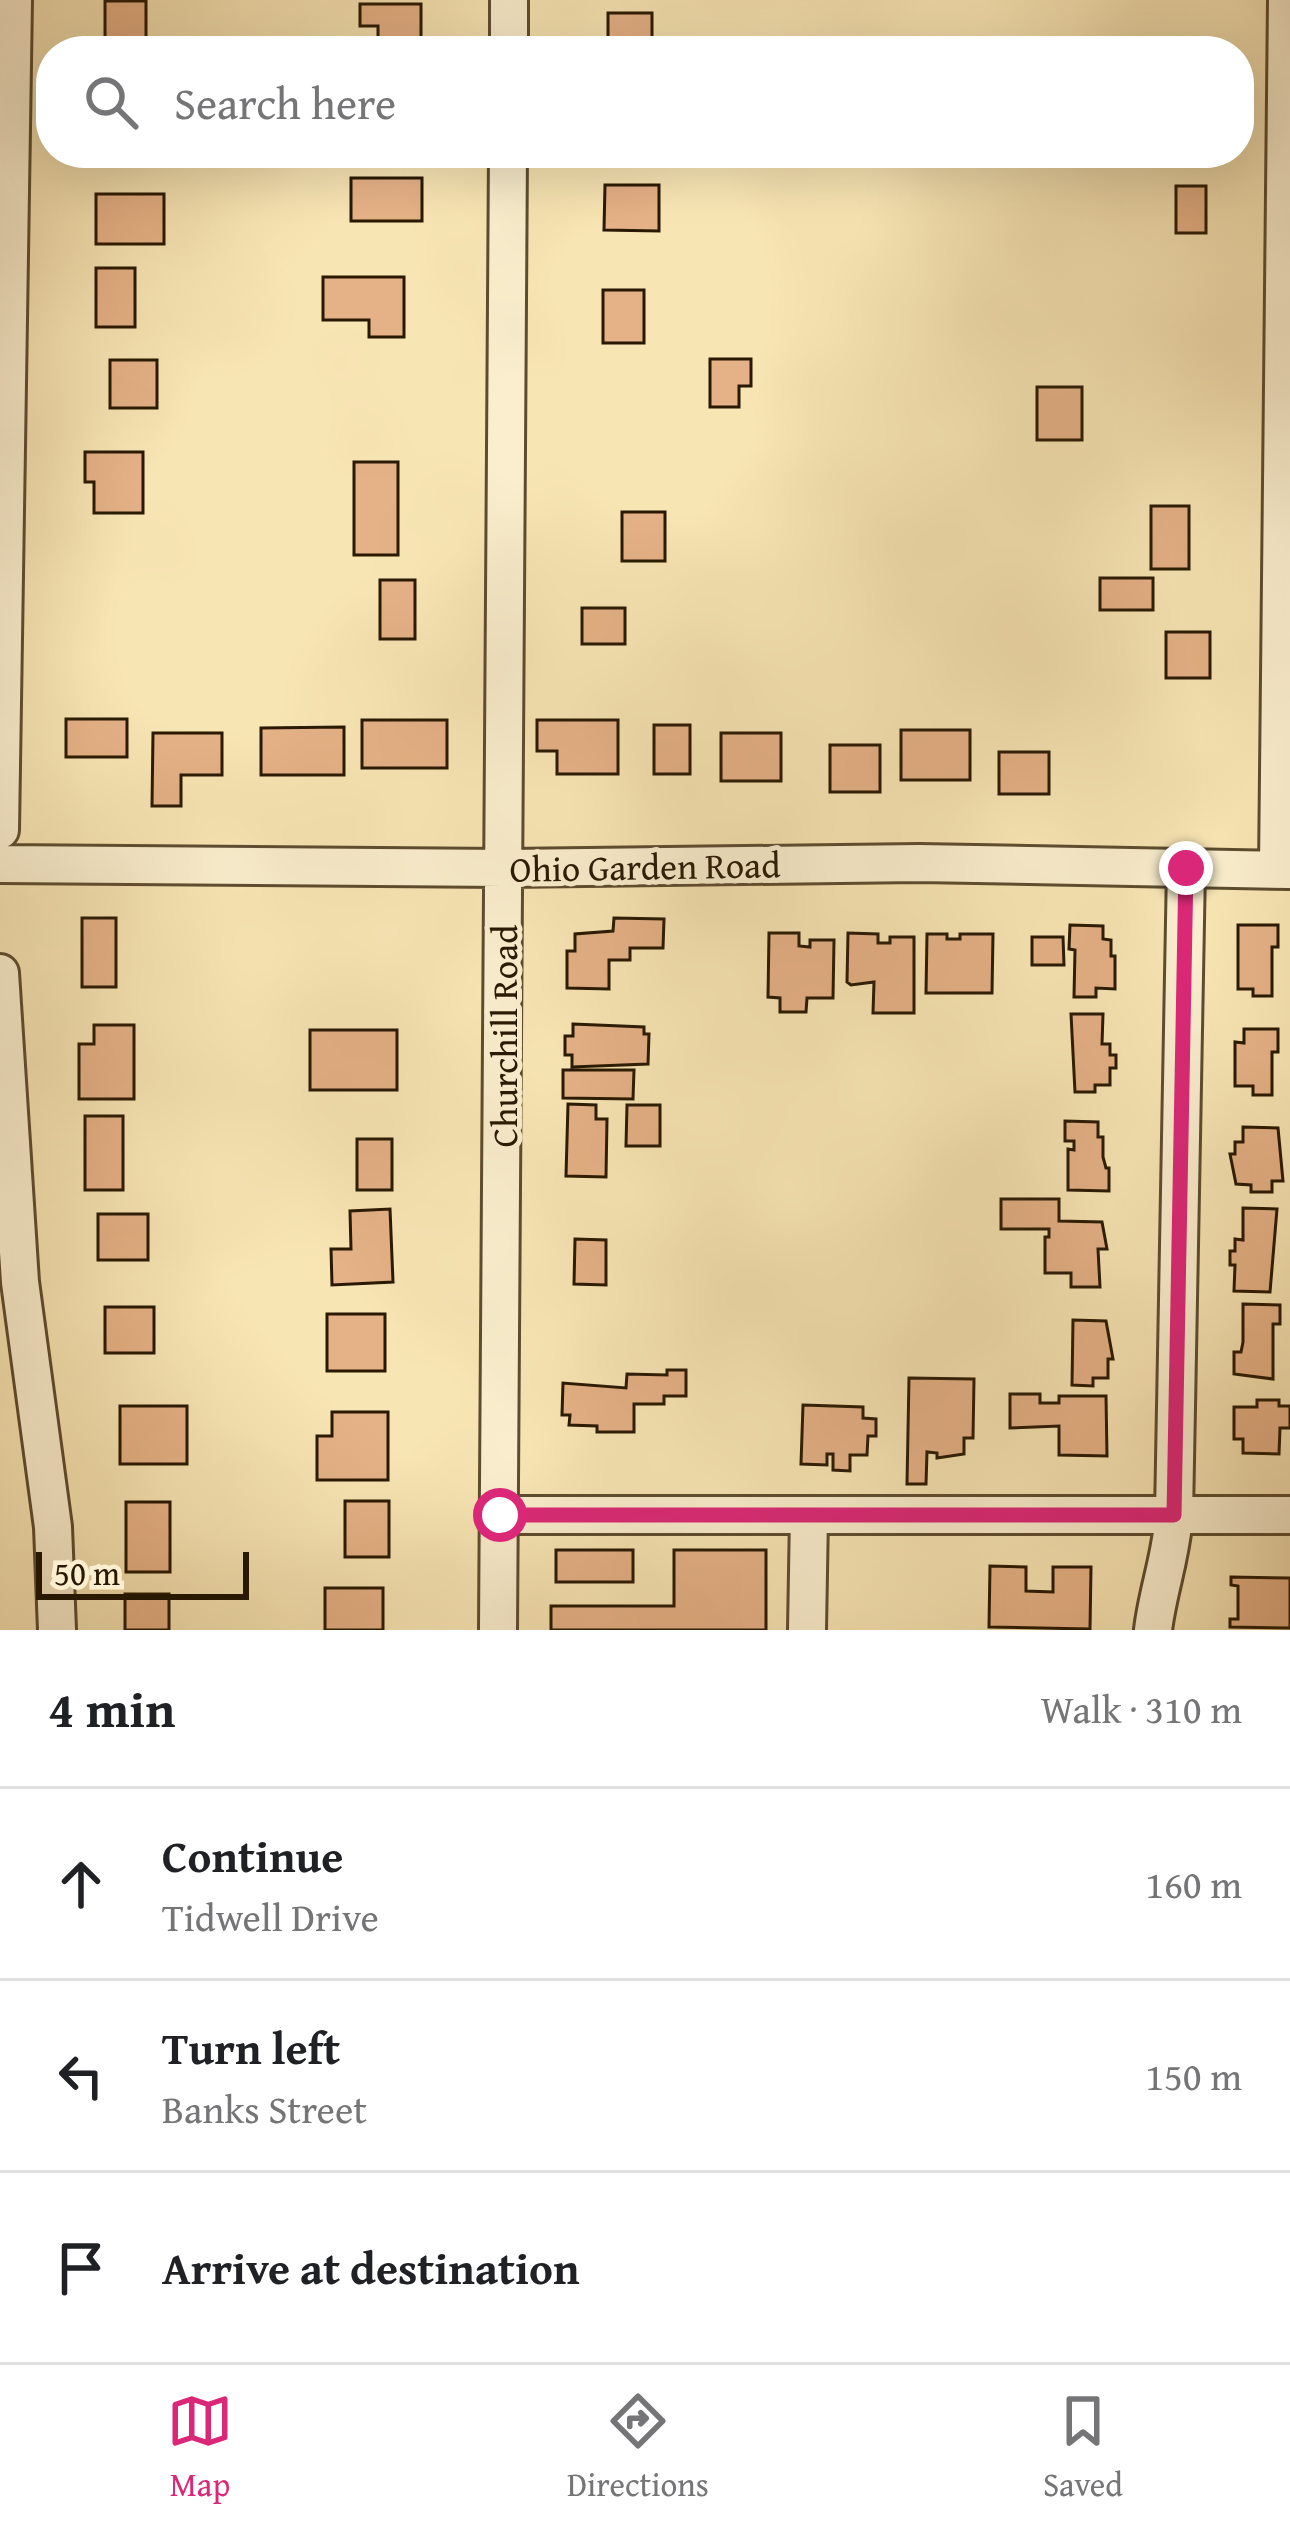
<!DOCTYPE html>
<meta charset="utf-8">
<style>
:root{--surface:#fff;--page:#f6f6f6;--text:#202124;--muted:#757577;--line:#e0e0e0;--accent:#db2777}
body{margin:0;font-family:"Gentium Book Plus",serif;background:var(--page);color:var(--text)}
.scale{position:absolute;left:36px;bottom:30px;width:213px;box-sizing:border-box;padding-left:12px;border:6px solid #291903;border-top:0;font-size:33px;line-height:42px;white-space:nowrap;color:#291903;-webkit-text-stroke:9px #faeece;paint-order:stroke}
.stop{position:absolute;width:36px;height:36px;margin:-27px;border:9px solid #db2777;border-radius:50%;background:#fff}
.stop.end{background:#db2777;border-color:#fff;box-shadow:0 3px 12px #0008}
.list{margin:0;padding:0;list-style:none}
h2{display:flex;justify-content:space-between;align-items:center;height:156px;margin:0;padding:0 48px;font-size:51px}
h2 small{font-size:39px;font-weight:400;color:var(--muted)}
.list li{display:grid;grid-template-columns:78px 1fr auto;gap:36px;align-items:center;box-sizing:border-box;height:192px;padding:0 48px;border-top:3px solid var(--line)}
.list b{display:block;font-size:45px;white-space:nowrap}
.list p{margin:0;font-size:39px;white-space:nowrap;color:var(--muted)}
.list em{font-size:39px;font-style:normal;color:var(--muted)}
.icon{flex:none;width:66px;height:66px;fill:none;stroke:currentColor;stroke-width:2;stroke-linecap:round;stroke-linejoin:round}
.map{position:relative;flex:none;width:1290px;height:1630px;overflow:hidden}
.search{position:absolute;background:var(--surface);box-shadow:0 12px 48px #0002;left:36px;right:36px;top:36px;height:132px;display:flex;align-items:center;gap:30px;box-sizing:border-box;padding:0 42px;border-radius:48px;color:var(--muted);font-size:45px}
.sheet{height:732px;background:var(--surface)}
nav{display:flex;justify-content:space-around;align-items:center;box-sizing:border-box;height:168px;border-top:3px solid var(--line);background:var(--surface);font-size:33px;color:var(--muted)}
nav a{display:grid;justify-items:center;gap:6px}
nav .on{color:var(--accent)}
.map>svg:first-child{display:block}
</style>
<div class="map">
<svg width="1290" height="1630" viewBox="0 0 1290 1630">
<rect width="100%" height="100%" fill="#f8e5b4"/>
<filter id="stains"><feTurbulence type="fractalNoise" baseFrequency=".00167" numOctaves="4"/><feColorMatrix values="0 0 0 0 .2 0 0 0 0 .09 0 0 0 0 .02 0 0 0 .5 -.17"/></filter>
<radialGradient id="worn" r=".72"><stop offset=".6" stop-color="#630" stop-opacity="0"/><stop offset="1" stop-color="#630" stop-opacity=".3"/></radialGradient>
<path fill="#e5b186" stroke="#291903" stroke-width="3" d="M 105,1 L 146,1 L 146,51 L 105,51 Z
M 360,4 L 421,4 L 421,51 L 378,51 L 378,26 L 360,26 Z
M 608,13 L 652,13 L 652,51 L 608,51 Z
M 100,153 L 157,153 L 157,160 L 100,160 Z
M 351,178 L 422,178 L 422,221 L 351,221 Z
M 605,185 L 659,185 L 659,231 L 604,230 Z
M 1176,186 L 1206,186 L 1206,233 L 1176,233 Z
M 96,194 L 164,194 L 164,244 L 96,244 Z
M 96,268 L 135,268 L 135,327 L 96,327 Z
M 323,277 L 404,277 L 404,337 L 369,337 L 369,320 L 323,320 Z
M 603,290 L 644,290 L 644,343 L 603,343 Z
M 710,359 L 751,359 L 751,386 L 739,386 L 739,407 L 710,407 Z
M 110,360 L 157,360 L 157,408 L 110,408 Z
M 1037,387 L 1082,387 L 1082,440 L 1037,440 Z
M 85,452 L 143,452 L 143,513 L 94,513 L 94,482 L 85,482 Z
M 354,462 L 398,462 L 398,555 L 354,555 Z
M 1151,506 L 1189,506 L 1189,569 L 1151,569 Z
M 622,512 L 665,512 L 665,561 L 622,561 Z
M 1100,578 L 1153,578 L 1153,610 L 1100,610 Z
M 380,580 L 415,580 L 415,639 L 380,639 Z
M 582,608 L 625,608 L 625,644 L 582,644 Z
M 1166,632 L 1210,632 L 1210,678 L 1166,678 Z
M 66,719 L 127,719 L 127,757 L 66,757 Z
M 362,720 L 447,720 L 447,768 L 362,768 Z
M 537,720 L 618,720 L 618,774 L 557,774 L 557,751 L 537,751 Z
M 654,725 L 690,725 L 690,774 L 654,774 Z
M 344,727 L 344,775 L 261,775 L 261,728 Z
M 901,730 L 970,730 L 970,780 L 901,780 Z
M 153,733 L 222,733 L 222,775 L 181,775 L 181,806 L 152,806 Z
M 721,733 L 781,733 L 781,781 L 721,781 Z
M 830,745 L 880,745 L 880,792 L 830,792 Z
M 999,752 L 1049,752 L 1049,794 L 999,794 Z
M 82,918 L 116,918 L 116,987 L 82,987 Z
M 614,918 L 664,919 L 663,948 L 630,948 L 630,960 L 609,960 L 609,989 L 567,988 L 567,951 L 575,951 L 575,934 L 613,931 Z
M 1070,925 L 1103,926 L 1103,939 L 1111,940 L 1111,956 L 1115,956 L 1115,989 L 1096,988 L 1096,997 L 1074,997 L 1075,950 L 1069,949 Z
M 1238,925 L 1278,925 L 1278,947 L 1272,947 L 1272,996 L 1253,996 L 1253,989 L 1238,989 Z
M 769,933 L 799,933 L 799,946 L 810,947 L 810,940 L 834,940 L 833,998 L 807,998 L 806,1012 L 780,1012 L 780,998 L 768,997 Z
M 848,933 L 878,934 L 878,943 L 890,943 L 890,937 L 914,937 L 914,1013 L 873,1013 L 874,982 L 851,985 L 847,982 Z
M 927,934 L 947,934 L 947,939 L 960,939 L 960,934 L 993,934 L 992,993 L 926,993 Z
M 1032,937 L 1063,937 L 1064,965 L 1032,965 Z
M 1071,1014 L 1103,1014 L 1102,1044 L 1110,1044 L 1110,1055 L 1116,1055 L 1116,1068 L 1110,1068 L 1110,1085 L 1095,1085 L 1095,1092 L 1075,1092 Z
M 573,1024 L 644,1027 L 644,1034 L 649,1034 L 648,1064 L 572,1067 L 572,1055 L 565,1055 L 565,1036 L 573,1036 Z
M 94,1025 L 134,1025 L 134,1099 L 79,1099 L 79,1044 L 94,1044 Z
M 1244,1029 L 1278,1029 L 1278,1052 L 1272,1052 L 1272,1095 L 1253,1095 L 1253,1086 L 1235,1086 L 1235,1042 L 1244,1043 Z
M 310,1030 L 397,1030 L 397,1090 L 310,1090 Z
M 563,1070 L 634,1070 L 633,1099 L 563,1098 Z
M 568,1104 L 596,1105 L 596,1119 L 607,1119 L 606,1177 L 566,1176 Z
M 627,1105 L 660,1105 L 660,1146 L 626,1146 Z
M 85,1116 L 123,1116 L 123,1190 L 85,1190 Z
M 1065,1121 L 1098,1122 L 1098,1137 L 1103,1137 L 1103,1157 L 1106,1168 L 1109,1168 L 1109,1191 L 1068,1190 L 1068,1149 L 1074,1150 L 1074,1141 L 1065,1141 Z
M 1243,1127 L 1278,1128 L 1283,1181 L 1272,1181 L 1272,1192 L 1251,1192 L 1251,1185 L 1236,1184 L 1230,1154 L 1235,1154 L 1235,1142 L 1243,1142 Z
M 357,1139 L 392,1139 L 392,1190 L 357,1190 Z
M 1001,1199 L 1059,1199 L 1059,1221 L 1102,1222 L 1107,1249 L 1098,1249 L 1100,1287 L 1071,1287 L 1071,1273 L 1045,1273 L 1045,1237 L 1049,1237 L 1049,1229 L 1001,1229 Z
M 1243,1208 L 1277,1209 L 1270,1292 L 1234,1291 L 1235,1265 L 1230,1265 L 1230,1251 L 1235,1251 L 1235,1239 L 1243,1240 Z
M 390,1209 L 393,1282 L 332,1285 L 331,1249 L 351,1249 L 350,1211 Z
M 98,1214 L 148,1214 L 148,1260 L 98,1260 Z
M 575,1239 L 606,1240 L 606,1285 L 574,1284 Z
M 1243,1304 L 1280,1305 L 1280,1324 L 1273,1324 L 1273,1379 L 1234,1374 L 1234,1352 L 1241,1352 L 1243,1342 Z
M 105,1307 L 154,1307 L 154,1353 L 105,1353 Z
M 327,1314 L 385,1314 L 385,1371 L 327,1371 Z
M 1073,1320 L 1106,1321 L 1113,1359 L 1108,1359 L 1108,1378 L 1093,1378 L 1093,1386 L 1072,1385 Z
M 667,1370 L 686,1370 L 686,1396 L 664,1396 L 664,1404 L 634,1404 L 634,1432 L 597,1432 L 597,1426 L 569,1425 L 570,1415 L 562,1415 L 563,1383 L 626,1388 L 627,1374 L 667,1375 Z
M 909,1378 L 974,1379 L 973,1438 L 964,1438 L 964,1454 L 937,1458 L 937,1453 L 927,1452 L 926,1484 L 907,1484 Z
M 1010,1394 L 1040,1394 L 1040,1403 L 1059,1403 L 1059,1396 L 1106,1396 L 1107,1456 L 1059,1455 L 1059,1426 L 1010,1428 Z
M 1257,1400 L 1279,1400 L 1279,1406 L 1290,1406 L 1290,1428 L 1280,1428 L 1279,1454 L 1243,1453 L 1243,1439 L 1234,1439 L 1234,1407 L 1257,1407 Z
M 803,1405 L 863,1407 L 863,1418 L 876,1419 L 876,1436 L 868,1436 L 867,1455 L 850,1455 L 850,1471 L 833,1470 L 833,1454 L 827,1454 L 827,1465 L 801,1464 Z
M 120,1406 L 187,1406 L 187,1464 L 120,1464 Z
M 332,1412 L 388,1412 L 388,1480 L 317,1480 L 317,1436 L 332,1436 Z
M 345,1501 L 389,1501 L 389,1557 L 345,1557 Z
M 126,1502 L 170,1502 L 170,1572 L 126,1572 Z
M 556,1550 L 633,1550 L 633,1582 L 556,1582 Z
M 674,1550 L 766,1550 L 766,1630 L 551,1630 L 551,1606 L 674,1606 Z
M 990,1566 L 1026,1567 L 1026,1591 L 1053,1592 L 1053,1567 L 1091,1567 L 1090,1629 L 989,1627 Z
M 1231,1577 L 1290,1578 L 1290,1628 L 1230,1627 L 1230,1619 L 1238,1619 L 1238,1586 L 1231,1585 Z
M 325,1588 L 383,1588 L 383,1630 L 325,1630 Z
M 125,1594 L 169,1594 L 169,1630 L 125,1630 Z"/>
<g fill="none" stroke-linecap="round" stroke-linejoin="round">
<g stroke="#5d4c2f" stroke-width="42">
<path id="minor" d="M 509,51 L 509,0
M 0,830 L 13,0
M 0,864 L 504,868 L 919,863 L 1290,870
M 1278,870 L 1287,0
M 0,973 L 20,1282 L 53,1527 L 57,1630
M 499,1515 L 1290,1515
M 498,1630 L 508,153
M 807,1630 L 809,1515
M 1153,1630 C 1158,1589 1171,1558 1174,1515 L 1186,868"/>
</g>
<use href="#minor" stroke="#faeece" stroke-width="36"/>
</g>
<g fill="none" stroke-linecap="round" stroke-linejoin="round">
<path stroke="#db2777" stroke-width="15" d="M 500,1515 L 1174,1515 L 1186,868"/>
</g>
<g text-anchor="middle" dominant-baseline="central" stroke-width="10" stroke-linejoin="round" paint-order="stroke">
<g font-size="36" fill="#291903" stroke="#faeece">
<text transform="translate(645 866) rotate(-1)">Ohio Garden Road</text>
<text transform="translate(503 1036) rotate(-90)">Churchill Road</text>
</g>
</g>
<rect width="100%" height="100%" filter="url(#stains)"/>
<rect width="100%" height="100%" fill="url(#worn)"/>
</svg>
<div class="scale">50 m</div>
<div class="stop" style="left:500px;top:1515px"></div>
<div class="stop end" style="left:1186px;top:868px"></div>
<div class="search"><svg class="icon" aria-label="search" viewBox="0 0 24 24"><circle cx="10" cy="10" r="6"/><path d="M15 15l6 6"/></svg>Search here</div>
</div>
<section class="sheet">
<h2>4 min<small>Walk · 310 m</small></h2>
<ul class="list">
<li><svg class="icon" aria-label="ahead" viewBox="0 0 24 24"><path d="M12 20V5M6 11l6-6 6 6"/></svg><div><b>Continue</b><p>Tidwell Drive</p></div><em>160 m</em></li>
<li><svg class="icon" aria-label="left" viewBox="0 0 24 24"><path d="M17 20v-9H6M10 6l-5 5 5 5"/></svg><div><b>Turn left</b><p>Banks Street</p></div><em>150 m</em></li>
<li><svg class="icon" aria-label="arrive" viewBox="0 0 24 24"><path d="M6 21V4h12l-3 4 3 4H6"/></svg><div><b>Arrive at destination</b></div></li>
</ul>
</section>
<nav>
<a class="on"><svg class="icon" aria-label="map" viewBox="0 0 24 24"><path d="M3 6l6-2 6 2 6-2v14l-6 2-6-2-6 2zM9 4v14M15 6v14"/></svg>Map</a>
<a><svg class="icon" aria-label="directions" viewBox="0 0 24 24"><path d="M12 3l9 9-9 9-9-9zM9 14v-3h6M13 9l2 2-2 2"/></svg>Directions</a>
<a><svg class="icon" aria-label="saved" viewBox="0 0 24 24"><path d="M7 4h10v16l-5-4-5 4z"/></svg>Saved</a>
</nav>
